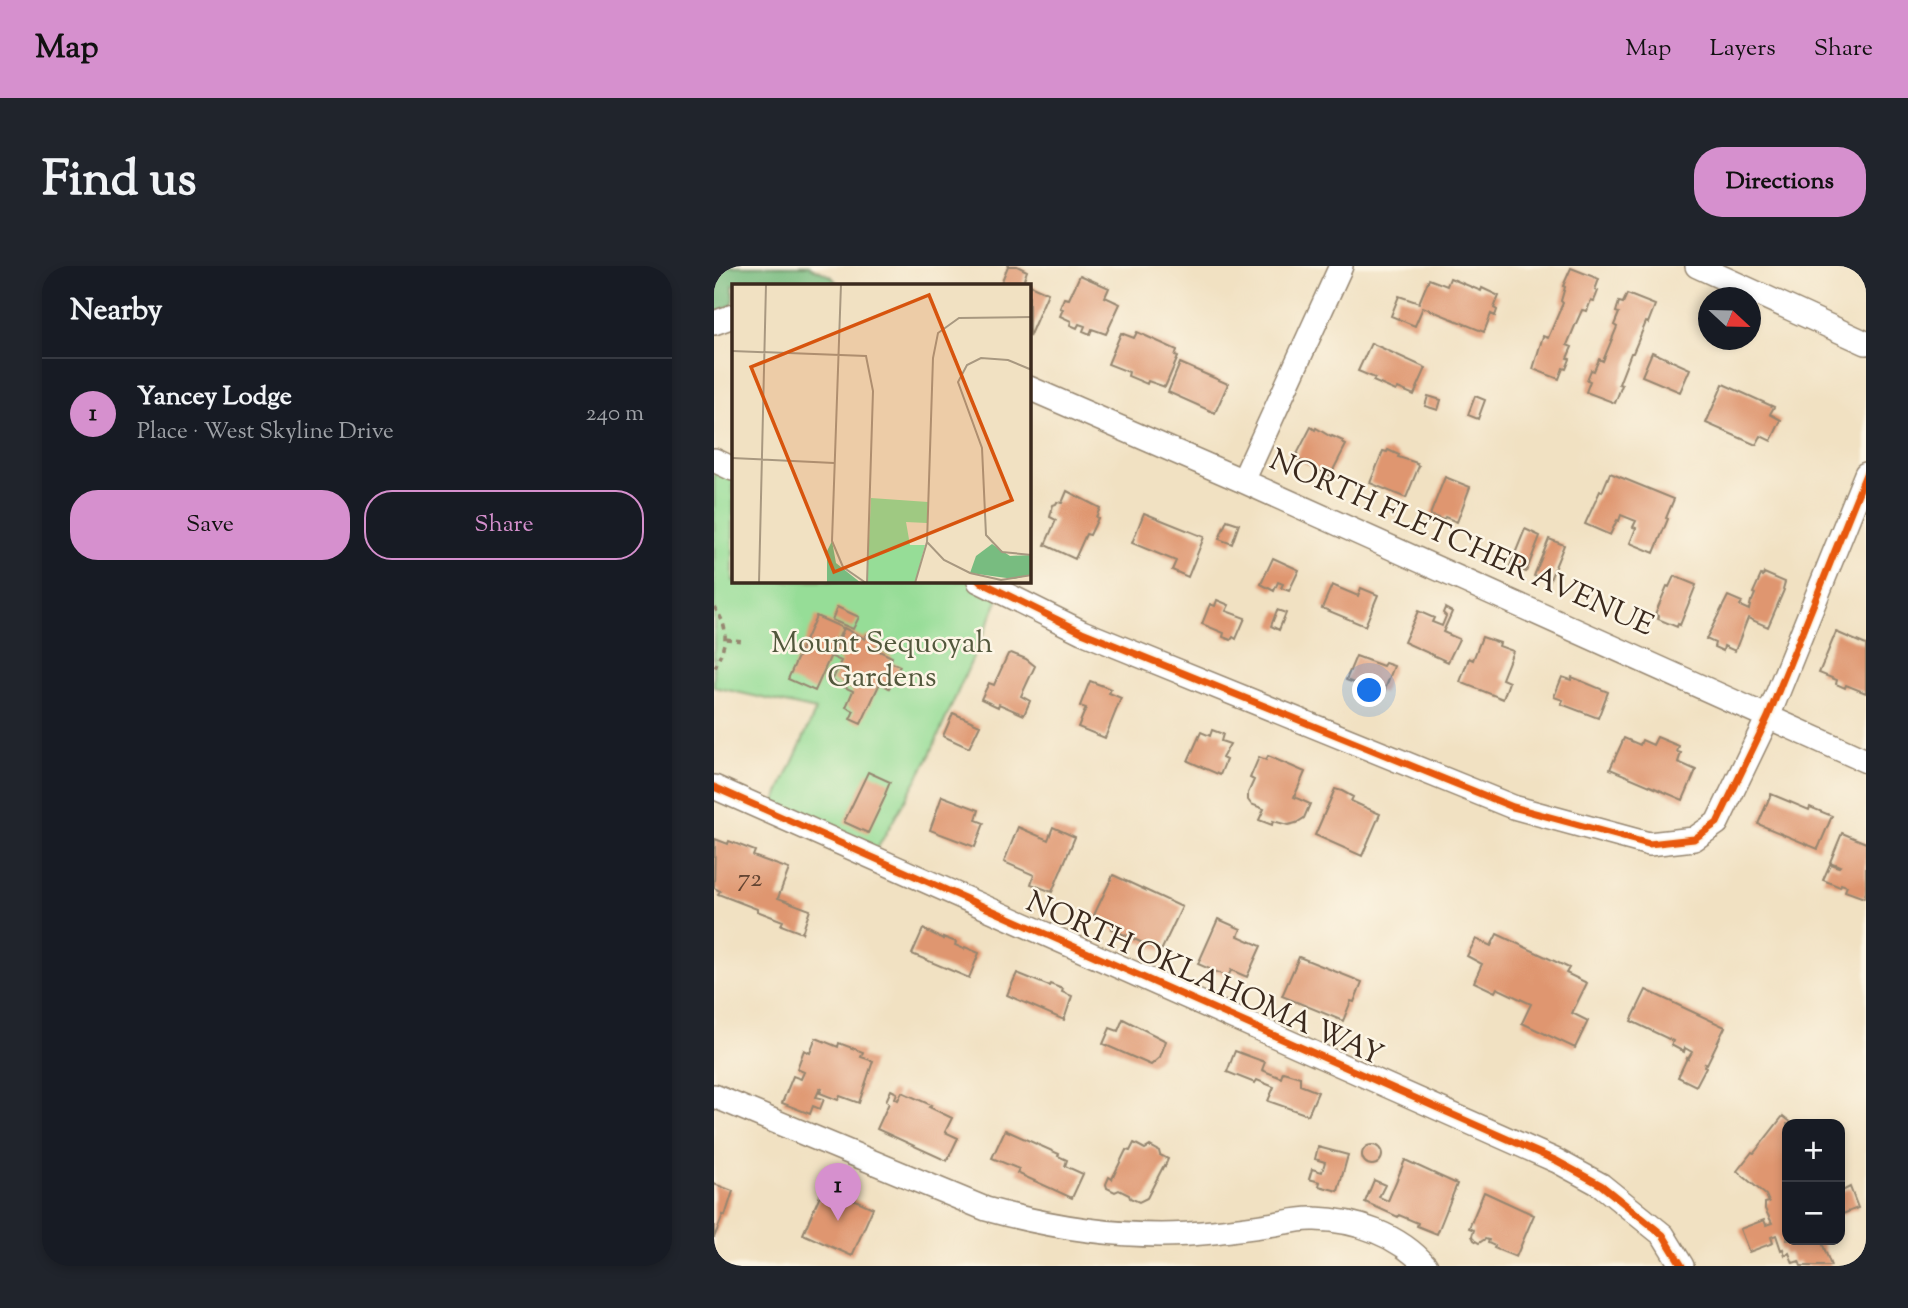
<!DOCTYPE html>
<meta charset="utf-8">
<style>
:root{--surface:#171b24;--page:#20242c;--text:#f1f3f6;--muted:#9ea1a6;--line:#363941;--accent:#d690ce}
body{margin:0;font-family:"Sorts Mill Goudy",serif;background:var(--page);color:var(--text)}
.controls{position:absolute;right:21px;bottom:21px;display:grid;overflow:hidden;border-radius:14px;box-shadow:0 4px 10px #0003}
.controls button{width:63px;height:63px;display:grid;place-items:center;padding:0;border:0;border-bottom:2px solid var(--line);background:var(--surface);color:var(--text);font:35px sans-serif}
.compass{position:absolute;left:984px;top:21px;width:63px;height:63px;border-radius:50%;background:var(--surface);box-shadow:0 4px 10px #0003;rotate:112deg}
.you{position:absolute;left:656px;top:425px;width:24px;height:24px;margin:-18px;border:5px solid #fff;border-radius:50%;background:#1a73e8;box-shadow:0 0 0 10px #1a73e833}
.badge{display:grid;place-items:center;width:46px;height:46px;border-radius:50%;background:var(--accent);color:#111;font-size:23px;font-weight:700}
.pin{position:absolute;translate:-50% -58px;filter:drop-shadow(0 2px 4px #0008)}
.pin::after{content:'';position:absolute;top:37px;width:24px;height:21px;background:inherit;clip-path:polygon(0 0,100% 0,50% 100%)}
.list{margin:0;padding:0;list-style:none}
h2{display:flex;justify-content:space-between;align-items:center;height:91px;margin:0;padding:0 28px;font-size:30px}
h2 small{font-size:23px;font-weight:400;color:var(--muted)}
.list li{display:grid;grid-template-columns:46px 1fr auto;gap:21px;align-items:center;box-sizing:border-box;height:112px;padding:0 28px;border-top:2px solid var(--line)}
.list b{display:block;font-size:26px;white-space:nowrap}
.list p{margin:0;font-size:23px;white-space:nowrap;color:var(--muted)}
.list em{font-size:23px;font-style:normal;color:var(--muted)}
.actions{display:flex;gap:14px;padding:21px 28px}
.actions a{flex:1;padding:16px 0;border:2px solid var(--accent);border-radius:28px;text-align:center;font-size:24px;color:var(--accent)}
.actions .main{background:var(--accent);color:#111}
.map{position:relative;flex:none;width:1152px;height:1000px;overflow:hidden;border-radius:28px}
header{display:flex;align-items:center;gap:42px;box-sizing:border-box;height:98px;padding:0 35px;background:var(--accent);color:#111}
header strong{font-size:33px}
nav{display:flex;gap:38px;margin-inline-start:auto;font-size:24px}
.intro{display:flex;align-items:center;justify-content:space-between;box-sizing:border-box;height:168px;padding:0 42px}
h1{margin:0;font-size:49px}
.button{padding:18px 32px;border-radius:28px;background:var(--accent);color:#111;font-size:24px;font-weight:700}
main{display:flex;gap:42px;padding:0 42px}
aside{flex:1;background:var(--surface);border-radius:28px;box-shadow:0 4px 10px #0003}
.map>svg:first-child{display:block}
</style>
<header>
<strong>Map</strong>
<nav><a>Map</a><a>Layers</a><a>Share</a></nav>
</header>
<div class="intro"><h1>Find us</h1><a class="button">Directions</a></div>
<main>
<aside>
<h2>Nearby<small></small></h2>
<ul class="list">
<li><span class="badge">1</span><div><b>Yancey Lodge</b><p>Place · West Skyline Drive</p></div><em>240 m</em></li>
</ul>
<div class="actions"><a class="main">Save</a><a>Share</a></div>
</aside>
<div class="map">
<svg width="1152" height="1000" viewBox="0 0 1152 1000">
<rect width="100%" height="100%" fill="#fcf5e5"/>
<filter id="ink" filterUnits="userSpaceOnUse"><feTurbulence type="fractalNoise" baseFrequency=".0143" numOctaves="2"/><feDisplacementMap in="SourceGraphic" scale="14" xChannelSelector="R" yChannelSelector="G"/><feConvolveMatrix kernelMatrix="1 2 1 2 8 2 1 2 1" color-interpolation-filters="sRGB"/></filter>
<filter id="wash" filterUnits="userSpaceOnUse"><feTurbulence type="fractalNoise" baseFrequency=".00686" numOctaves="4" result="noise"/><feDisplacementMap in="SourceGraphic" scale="28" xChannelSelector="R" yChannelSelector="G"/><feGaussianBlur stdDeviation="1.57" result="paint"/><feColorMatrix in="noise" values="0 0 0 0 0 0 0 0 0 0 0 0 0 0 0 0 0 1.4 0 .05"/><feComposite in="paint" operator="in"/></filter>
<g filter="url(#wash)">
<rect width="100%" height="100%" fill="#f1e1c2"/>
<path fill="#96dd97" stroke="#68845a" stroke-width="2" d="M 0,194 L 19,203 L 19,315 L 265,315 L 288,326 L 214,493 L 158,592 L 56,547 L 102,444 L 0,421 Z"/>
<path fill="#78bc80" stroke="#5a734f" stroke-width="2" d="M 0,0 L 95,0 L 117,10 L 125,19 L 19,19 L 19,39 L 0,48 Z"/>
<g id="blocks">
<path fill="#df966f" d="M 294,0 L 303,0 L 313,5 L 309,16 L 334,27 L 315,71 L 315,19 L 292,19 L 287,17 Z
M 857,2 L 885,13 L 881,24 L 884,25 L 880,35 L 877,34 L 873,45 L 868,44 L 860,62 L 853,79 L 858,81 L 853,92 L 856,93 L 852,103 L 849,102 L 845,113 L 819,103 L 829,70 L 834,72 L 849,37 L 847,35 L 851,21 L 849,20 Z
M 366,9 L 395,22 L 391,31 L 406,38 L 392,68 L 378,63 L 376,68 L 369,65 L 371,60 L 365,58 L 363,62 L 356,59 L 357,55 L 346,50 L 349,43 L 346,42 L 350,32 L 355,33 Z
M 736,12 L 767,25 L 768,22 L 785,30 L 780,42 L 783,44 L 781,50 L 777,48 L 770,66 L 709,41 L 701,60 L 677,50 L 685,30 L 705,37 L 715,13 L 733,20 Z
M 913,28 L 941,39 L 934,57 L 932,56 L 919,87 L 917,87 L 905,118 L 908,119 L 901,137 L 872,126 L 876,115 L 873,114 L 877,104 L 880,105 L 885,93 L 889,95 L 903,61 L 900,59 L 905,47 L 902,46 L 905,36 L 909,37 Z
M 423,66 L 463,84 L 461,90 L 464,91 L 451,121 L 434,115 L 433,118 L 414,110 L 415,106 L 394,98 L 407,67 L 420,72 Z
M 657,77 L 712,102 L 700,129 L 684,122 L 682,125 L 659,115 L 661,112 L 644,105 Z
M 938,86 L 976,103 L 966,126 L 928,110 Z
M 466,97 L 514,118 L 501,147 L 454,126 Z
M 1009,118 L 1060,141 L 1056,148 L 1067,154 L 1057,175 L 1047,170 L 1042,179 L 992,157 Z
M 714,130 L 727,134 L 724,144 L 711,140 Z
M 761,130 L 771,134 L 764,153 L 754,149 Z
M 597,161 L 601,164 L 602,162 L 617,171 L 618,170 L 629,175 L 628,177 L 632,179 L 616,210 L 581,192 Z
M 674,184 L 685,189 L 684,191 L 703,197 L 702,198 L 705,200 L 692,232 L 656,217 L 669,185 L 673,186 Z
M 896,207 L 960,233 L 952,252 L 954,253 L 940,287 L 916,277 L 922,262 L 919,261 L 922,255 L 907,249 L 905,255 L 903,254 L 896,269 L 871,258 L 886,225 L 888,226 Z
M 731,211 L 756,221 L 743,256 L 731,251 L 729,254 L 716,249 Z
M 353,225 L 386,242 L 382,251 L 384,252 L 376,269 L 372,268 L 361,293 L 331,279 L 342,254 L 336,251 L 339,239 L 342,238 L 343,236 L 348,237 Z
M 430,247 L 490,271 L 474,311 L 458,304 L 462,295 L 418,277 Z
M 513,254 L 525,258 L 518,278 L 505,273 Z
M 811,263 L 826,270 L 812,306 L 796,300 Z
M 835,273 L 850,279 L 835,316 L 820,310 Z
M 559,292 L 585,304 L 575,325 L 567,322 L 569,318 L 564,316 L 560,325 L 547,318 Z
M 1050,307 L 1071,316 L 1069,323 L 1070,324 L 1054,361 L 1034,352 L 1021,385 L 1010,380 L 1009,385 L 1000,381 L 1001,377 L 992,373 L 1014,330 L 1028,336 L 1026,340 L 1035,344 L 1037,335 L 1038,335 L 1041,328 L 1039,327 L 1047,309 L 1049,310 Z
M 960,310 L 982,319 L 966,359 L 964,358 L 963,361 L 944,353 L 945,350 L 941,348 L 953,320 L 955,321 Z
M 618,319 L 644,330 L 647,322 L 664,329 L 651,360 L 608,342 Z
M 503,334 L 515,339 L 512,345 L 531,352 L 522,373 L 519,371 L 517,374 L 509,371 L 510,367 L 488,358 L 496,338 L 501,340 Z
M 123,341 L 145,351 L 139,363 L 118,354 Z
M 731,342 L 738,346 L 729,366 L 745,373 L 734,396 L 690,376 L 704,345 L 720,352 L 718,356 L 728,360 L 732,350 L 729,347 Z
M 563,344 L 572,347 L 565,364 L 557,360 Z
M 102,350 L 129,362 L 101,425 L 74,413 Z
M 130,362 L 151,373 L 152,369 L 167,376 L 163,384 L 178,391 L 176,396 L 186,400 L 175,422 L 166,417 L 147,458 L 136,453 L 140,445 L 132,441 L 139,425 L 118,415 L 127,395 L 118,391 Z
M 1122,366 L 1152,379 L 1152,427 L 1132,419 L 1131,422 L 1122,418 L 1123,414 L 1105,407 Z
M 768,371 L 786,377 L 785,380 L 799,385 L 788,413 L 795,416 L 789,433 L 746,416 L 755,392 L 759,394 Z
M 297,387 L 312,393 L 321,400 L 307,430 L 316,435 L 310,449 L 285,438 L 284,441 L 267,433 L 275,417 L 280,419 L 294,388 Z
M 642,390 L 669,400 L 671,397 L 680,400 L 669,428 L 632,414 Z
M 848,411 L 857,414 L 858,411 L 894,426 L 884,452 L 847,438 L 849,434 L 840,431 Z
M 376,415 L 397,423 L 395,427 L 407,432 L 391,472 L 364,461 L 372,442 L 366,440 Z
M 239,447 L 266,459 L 255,482 L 229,470 Z
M 498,464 L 509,468 L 507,475 L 516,478 L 508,492 L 512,494 L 506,509 L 474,495 L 487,466 L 496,470 Z
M 943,471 L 965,480 L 963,486 L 967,487 L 964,496 L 982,504 L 969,534 L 896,503 L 910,472 L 926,479 L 928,474 L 939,479 Z
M 554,490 L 591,506 L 580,531 L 596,538 L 590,552 L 582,557 L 574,559 L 559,555 L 558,559 L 545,554 L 550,543 L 537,538 L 534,534 L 534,527 L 540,514 L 536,512 L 545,491 L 552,494 Z
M 154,506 L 176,516 L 171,528 L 172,529 L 154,567 L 130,556 Z
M 621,523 L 628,525 L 639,531 L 637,535 L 666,548 L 648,590 L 601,569 Z
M 1057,528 L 1095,544 L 1096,541 L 1118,550 L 1104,583 L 1044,558 Z
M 228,530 L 265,544 L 262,554 L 270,557 L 261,581 L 216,564 Z
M 304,561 L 334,574 L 339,561 L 361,571 L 338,626 L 317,618 L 320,609 L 290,596 Z
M 1128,567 L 1152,577 L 1152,626 L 1150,632 L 1131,625 L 1133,620 L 1127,618 L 1126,621 L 1109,614 L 1116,598 L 1125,601 L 1126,600 L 1116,596 Z
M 1,573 L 14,578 L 15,575 L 41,585 L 39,590 L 75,603 L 64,632 L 96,644 L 88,667 L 67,659 L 69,655 L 43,645 L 43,643 L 4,628 L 6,625 L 0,622 Z
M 399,609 L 468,641 L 447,685 L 397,663 L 400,658 L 380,649 Z
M 504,653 L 527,663 L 524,670 L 547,680 L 533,711 L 517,704 L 514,711 L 484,698 Z
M 209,663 L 229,673 L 229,671 L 242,676 L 241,679 L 250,683 L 251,681 L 265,687 L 255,712 L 198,688 Z
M 783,668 L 855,702 L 852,707 L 873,717 L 858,747 L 874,755 L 861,782 L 808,757 L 817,738 L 783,722 L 781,726 L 760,716 L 768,698 L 753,690 L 762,673 L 777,680 Z
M 585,691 L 648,716 L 640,736 L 637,735 L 629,755 L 568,730 Z
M 303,707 L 335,720 L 336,718 L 349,723 L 348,726 L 358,730 L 350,754 L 293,729 Z
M 932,724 L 1011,761 L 993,798 L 991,797 L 990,800 L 992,801 L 982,820 L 964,811 L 973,792 L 974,793 L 978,786 L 971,782 L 970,786 L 957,779 L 959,775 L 917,755 Z
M 409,753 L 452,775 L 446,791 L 437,799 L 389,778 L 396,762 L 404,765 Z
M 102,772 L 124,781 L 125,777 L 149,786 L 147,791 L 159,795 L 145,837 L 126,830 L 124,834 L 106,827 L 108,823 L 106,822 L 102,831 L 110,833 L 106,843 L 99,840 L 96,848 L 68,837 L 79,810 L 87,813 L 90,806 L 83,803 L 90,784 L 96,787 Z
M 521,785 L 551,796 L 548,804 L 567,812 L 569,806 L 586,811 L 586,819 L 604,826 L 594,849 L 554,835 L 560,821 L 543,814 L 541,817 L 513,806 Z
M 177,824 L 183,827 L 181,832 L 184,834 L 188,826 L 217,839 L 215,841 L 238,852 L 231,866 L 244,872 L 233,895 L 163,863 L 175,837 L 172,835 Z
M 1069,850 L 1079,858 L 1073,858 L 1073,974 L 1107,974 L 1117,1000 L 1087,1000 L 1085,995 L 1079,997 L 1075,987 L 1071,989 L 1069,983 L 1067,984 L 1062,969 L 1057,971 L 1059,977 L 1035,986 L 1026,963 L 1050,954 L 1052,959 L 1058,957 L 1051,943 L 1051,937 L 1055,936 L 1052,929 L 1023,905 L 1038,886 L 1040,887 Z
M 291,864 L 345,888 L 344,890 L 353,894 L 351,900 L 369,908 L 358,932 L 303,907 L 305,903 L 278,892 Z
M 420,877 L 431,883 L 436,880 L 445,885 L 446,889 L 454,893 L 451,900 L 450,899 L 433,932 L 425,936 L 416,932 L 415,929 L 405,924 L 401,926 L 393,922 L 392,918 L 395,911 L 398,913 L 412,884 L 416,885 Z
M648 889a10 10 0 1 1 20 0a10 10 0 1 1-20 0Z
M 604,881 L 634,889 L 624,925 L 605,920 L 606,916 L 595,913 L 598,903 L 608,906 L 611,896 L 601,893 Z
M 691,894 L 743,918 L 723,968 L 703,960 L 704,957 L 685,949 L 684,951 L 651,936 L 660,914 L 671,919 L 665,931 L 674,935 Z
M 0,918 L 19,925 L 11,950 L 9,949 L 0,972 Z
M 110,920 L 159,942 L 138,990 L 89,968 Z
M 1136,921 L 1144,942 L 1126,949 L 1126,926 Z
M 770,926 L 820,949 L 802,991 L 780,982 L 781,980 L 774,977 L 775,974 L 771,973 L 765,977 L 760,974 L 758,970 L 760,964 L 755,962 Z"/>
</g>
</g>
<g filter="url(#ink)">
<use href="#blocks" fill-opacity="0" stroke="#968670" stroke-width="2"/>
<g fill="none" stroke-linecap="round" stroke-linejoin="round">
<g stroke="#968670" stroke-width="26">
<path id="street" d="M 983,0 L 1152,77
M 0,57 L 19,50
M 315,122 L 529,215 L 1152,495
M 0,194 L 19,203
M 529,215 L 627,0
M 265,315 L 368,366 L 799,541 L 935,578 L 980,573 L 1003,557 L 1054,451 L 1152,208
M 0,521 L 843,895 L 887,919 L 949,969 L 968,1000
M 0,830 L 272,943 C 330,959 387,969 447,969 C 483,969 518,964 554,959 C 569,957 586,952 601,953 C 642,954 685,969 712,1000"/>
</g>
<path stroke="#968670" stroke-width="3.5" stroke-dasharray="5 5" stroke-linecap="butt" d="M 0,341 C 19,367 10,379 0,405
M 12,373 L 28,375"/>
<use href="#street" stroke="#fff" stroke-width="23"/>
<g stroke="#fcf5e5" stroke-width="11">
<path id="cycleway" d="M 265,315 L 368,366 L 799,541 L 935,578 L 980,573 L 1003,557 L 1054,451 L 1152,208
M 0,521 L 843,895 L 887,919 L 949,969 L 968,1000"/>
</g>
<use href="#cycleway" stroke="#e8590c" stroke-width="7"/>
</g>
</g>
<g text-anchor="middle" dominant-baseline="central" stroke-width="5" stroke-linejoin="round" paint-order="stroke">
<g font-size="26" fill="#644532">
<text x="36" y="613">72</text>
</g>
<g font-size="30" fill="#3b2a1e" stroke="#fcf5e5">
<text transform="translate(747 278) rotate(24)">NORTH FLETCHER AVENUE</text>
<text transform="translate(490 714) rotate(24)">NORTH OKLAHOMA WAY</text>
</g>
<g font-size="30" fill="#52573c" stroke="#fcf5e5">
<text x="168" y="378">Mount Sequoyah<tspan x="168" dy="34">Gardens</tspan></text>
</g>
</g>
<g transform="translate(18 18)">
<rect width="299" height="299" fill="#f1e1c2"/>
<path d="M 139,214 L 196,218 L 195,239 L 174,238 L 178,261 L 193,261 L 183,299 L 135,299 Z" fill="#96dd97"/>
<path d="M 100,257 L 104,279 L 129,299 L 95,299 L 95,267 ZM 260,260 L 278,272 L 299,271 L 299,291 L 282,295 L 238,289 L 244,272 Z" fill="#78bc80"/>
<path fill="none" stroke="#a89880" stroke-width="2" d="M 109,0 L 100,257 L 111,283 L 134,299M 0,67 L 134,72 L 141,107 L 135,299M 300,86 L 276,76 L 249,74 L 235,81 L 226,98 L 250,164 L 254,251 L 270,268 L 300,271M 0,174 L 102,179M 195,258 L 212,276 L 238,289 L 269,296 L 300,291M 27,299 L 34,0M 183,299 L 195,258 L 201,74 L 206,49 L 227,34 L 300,33"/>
<path fill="#d7540e" fill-opacity="0.15" stroke="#d7540e" stroke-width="3.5" d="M 197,11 L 280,216 L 102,288 L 19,83 Z"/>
<rect width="299" height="299" fill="none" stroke="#3b2a1e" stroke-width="3.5"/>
</g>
</svg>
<div class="controls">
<button>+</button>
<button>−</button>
</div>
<svg class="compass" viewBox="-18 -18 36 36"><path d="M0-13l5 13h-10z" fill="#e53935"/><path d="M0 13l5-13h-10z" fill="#9ea1a6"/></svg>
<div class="you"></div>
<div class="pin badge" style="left:124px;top:955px">1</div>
</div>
</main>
